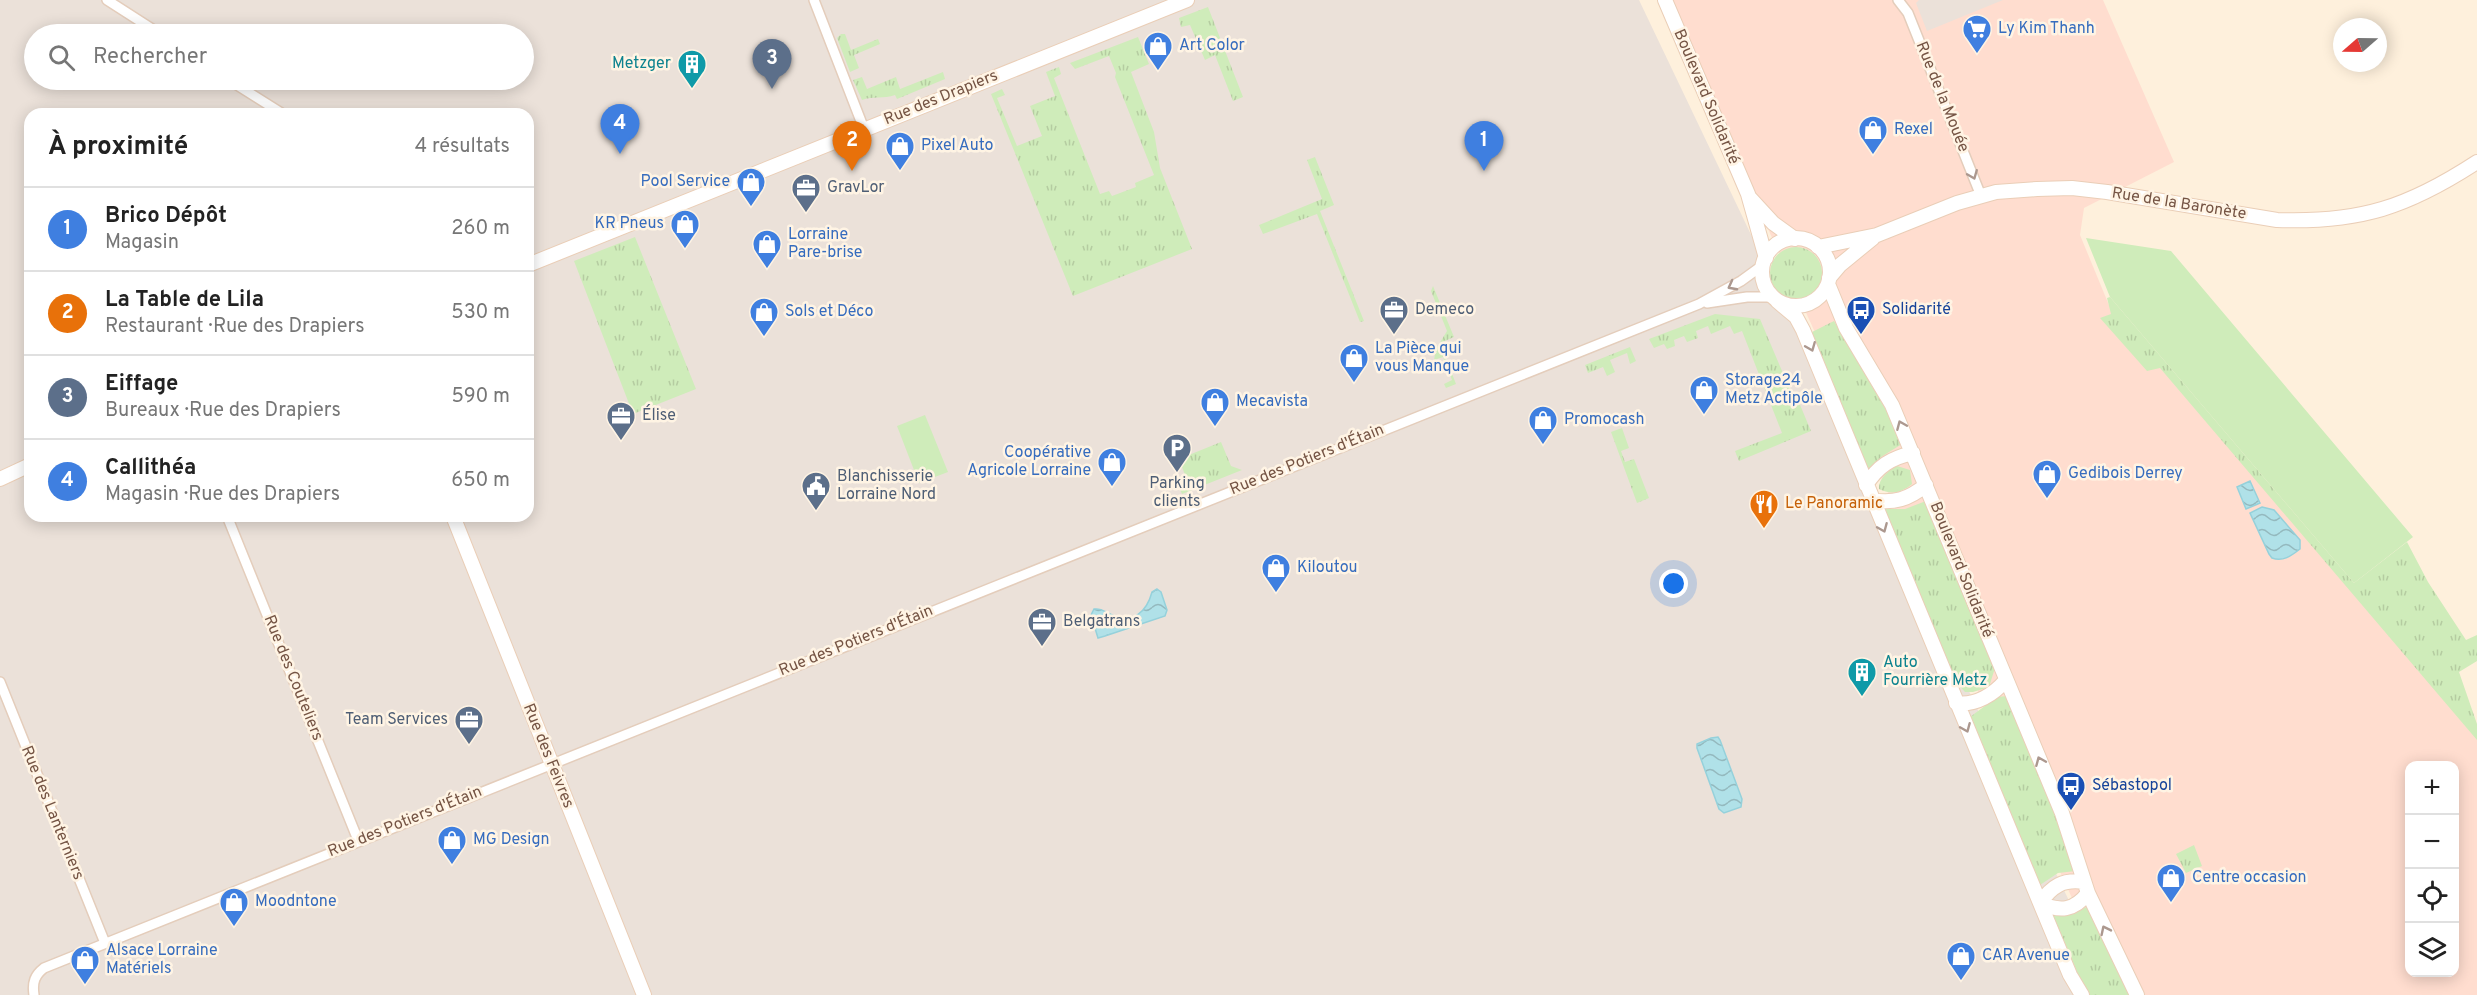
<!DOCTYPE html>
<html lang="fr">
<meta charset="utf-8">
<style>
:root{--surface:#fff;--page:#f6f6f6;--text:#222;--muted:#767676;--line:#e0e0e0;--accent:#f45d36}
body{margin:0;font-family:Overpass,sans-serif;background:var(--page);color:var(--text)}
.controls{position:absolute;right:18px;bottom:18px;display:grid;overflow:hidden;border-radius:12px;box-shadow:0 3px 15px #0003}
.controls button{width:54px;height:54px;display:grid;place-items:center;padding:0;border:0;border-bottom:2px solid var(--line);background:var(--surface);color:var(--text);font:30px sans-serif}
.compass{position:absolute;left:2333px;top:18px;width:54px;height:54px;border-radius:50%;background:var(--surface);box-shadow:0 3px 15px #0003;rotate:250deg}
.you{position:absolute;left:1674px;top:584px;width:21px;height:21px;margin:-15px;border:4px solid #fff;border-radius:50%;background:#1a73e8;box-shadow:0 0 0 9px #1a73e833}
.badge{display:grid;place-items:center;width:39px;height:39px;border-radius:50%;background:var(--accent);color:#fff;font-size:20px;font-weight:700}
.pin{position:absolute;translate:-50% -50px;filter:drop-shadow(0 2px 3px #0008)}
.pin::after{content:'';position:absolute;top:32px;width:21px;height:18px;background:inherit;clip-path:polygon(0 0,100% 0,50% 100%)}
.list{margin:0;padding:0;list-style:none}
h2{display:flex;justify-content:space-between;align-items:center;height:78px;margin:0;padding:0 24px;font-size:26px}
h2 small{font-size:20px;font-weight:400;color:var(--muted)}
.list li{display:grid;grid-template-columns:39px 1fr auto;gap:18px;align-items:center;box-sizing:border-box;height:84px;padding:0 24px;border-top:2px solid var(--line)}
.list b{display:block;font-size:22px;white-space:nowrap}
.list p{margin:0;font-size:20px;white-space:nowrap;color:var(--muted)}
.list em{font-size:20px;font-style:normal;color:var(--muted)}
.icon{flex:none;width:33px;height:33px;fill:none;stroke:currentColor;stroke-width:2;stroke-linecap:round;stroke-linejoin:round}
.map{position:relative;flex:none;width:2477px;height:995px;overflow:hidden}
.search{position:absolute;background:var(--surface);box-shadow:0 3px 15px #0003;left:24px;top:24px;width:510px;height:66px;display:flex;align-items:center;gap:15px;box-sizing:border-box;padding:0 21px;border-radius:33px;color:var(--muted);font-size:22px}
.panel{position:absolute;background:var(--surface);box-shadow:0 3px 15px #0003;left:24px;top:108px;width:510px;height:414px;border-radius:18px}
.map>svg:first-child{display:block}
</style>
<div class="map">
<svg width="2477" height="995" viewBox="0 0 2477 995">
<defs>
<pattern id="grass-tufts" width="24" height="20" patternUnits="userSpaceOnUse" patternTransform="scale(1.5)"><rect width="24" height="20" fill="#cfecba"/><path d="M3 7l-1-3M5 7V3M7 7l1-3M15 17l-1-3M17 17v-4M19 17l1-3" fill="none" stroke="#b5cca1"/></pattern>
<pattern id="water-waves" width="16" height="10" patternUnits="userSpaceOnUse" patternTransform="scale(1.5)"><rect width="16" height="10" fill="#b0e1e8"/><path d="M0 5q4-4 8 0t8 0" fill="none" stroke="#94b9be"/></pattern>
</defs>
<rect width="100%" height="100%" fill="#fef0dc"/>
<path fill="#ffddcf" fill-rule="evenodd" d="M 1664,0 L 2103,0 L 2174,162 L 2084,208 L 2080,235 L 2111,310 L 2477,727 L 2477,995 L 2116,995 ZM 2410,766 L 2454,766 L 2454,972 L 2410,972 Z"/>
<path fill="#ebe1d9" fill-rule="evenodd" d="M 0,0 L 1639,0 L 2114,995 L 0,995 ZM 34,34 L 524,34 L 524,80 L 34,80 ZM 30,114 L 528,114 L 528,516 L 30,516 Z
M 1919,0 L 2003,0 L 1927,31 L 1916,3 Z"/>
<path fill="url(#grass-tufts)" d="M 1208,7 L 1243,97 L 1233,101 L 1215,55 L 1205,60 L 1190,25 L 1181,27 L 1179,18 Z
M 841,34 L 845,34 L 851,50 L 878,39 L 880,44 L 854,55 L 859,68 L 850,72 L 837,38 Z
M 1138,37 L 1149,64 L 1131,72 L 1154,132 L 1160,168 L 1192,249 L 1073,296 L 991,94 L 1002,89 L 1005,95 L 997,98 L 1017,146 L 1042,136 L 1030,106 L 1055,96 L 1046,72 L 1059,67 L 1061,74 L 1054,78 L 1100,194 L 1109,191 L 1112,196 L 1136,187 L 1135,183 L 1154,175 L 1115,77 L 1116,73 L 1109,56 L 1075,69 L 1070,63 Z
M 943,72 L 945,79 L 897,99 L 895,95 C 884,99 873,96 862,100 L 853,80 L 862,77 L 867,89 L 896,77 L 900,89 Z
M 1315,157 L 1334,205 L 1320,211 L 1364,321 L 1360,322 L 1317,214 L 1263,234 L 1259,225 L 1322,199 L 1307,160 Z
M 635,237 L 696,389 L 633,414 L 574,261 Z
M1770 273a26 26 0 1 1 52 0a26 26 0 1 1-52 0Z
M 1433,286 L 1454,337 L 1440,343 L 1456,384 L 1446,388 L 1444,384 L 1452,380 L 1443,357 L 1434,360 L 1436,349 L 1447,331 L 1431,291 Z
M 2110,297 L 2354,583 L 2407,542 L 2428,582 L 2466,640 L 2477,635 L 2477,661 L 2459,672 L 2477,724 L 2477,740 L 2160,368 L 2147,371 L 2100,318 L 2111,314 L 2107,298 Z
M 1715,314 L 1760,319 L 1793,397 L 1798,400 L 1811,431 L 1739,461 L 1735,451 L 1782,433 L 1742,331 L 1734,334 L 1730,326 L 1711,334 L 1708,326 L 1696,331 L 1698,338 L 1687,342 L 1684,336 L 1674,340 L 1675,346 L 1667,349 L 1664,344 L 1654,348 L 1649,339 Z
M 1834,321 L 1886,410 L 1902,444 L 1881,457 L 1871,469 L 1867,470 L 1812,332 Z
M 1630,347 L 1636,361 L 1630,364 L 1627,353 L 1610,360 L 1615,372 L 1607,376 L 1603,367 L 1588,373 L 1585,365 Z
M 1622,428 L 1629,448 L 1621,451 L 1625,462 L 1634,459 L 1649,498 L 1637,503 L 1611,432 Z
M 1221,442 L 1231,466 L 1242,470 L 1182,494 L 1179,487 L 1188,483 L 1179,459 Z
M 1897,466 L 1910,470 L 1912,484 C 1901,493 1891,495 1879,489 C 1878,479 1888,471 1897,466 Z
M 1926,501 L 1995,668 L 1989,687 L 1973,692 L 1965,692 L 1955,681 L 1884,513 L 1885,509 L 1905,509 Z
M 2007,696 L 2063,832 L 2076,871 L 2058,873 L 2040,885 L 1970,717 L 1997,697 Z
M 2194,845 L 2202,866 L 2186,873 L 2176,854 Z
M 2088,906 L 2130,995 L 2090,995 L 2078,974 L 2053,915 L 2074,914 Z"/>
<path fill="#cfecba" d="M 2086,238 L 2171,251 L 2413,537 L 2354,583 L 2110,297 Z
M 925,415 L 948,472 L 919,483 L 897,426 Z"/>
<path fill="url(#water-waves)" stroke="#95d1db" stroke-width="1.5" d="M 2250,481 L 2260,503 L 2246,509 L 2237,487 Z
M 2262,507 L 2274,510 L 2300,540 L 2300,549 C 2291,556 2283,562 2272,558 L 2269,554 L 2250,513 Z
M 1157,589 L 1161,592 L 1167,610 L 1165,616 L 1105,636 L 1098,638 L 1091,615 L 1094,609 C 1102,608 1105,612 1112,615 C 1133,625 1147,611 1152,592 Z
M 1711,738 L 1718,737 L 1720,740 L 1742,799 L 1741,807 L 1724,813 L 1719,809 L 1697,748 L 1697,744 Z"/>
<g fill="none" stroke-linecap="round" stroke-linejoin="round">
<g stroke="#e4cdbb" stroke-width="12">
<path id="street" d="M 107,0 L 160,34
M 814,0 L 864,129
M 1898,0 L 1908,13 L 1981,196
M 229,80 L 283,114
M 1707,303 L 1747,297 L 1773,297
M 227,516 L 358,840
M 0,682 L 105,943
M 34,995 C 32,982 35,975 44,968 L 1699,304 L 1741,281 L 1763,265"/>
</g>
<g stroke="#eaceb7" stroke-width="16">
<path id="secondary" d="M 1665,0 L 1748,194 L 1766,258
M 1750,198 L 1773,223 L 1795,239
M1762 272a34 34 0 1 1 68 0a34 34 0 1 1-68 0Z
M 1818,247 L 1877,235 L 1957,203 L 1996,192 L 2037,189 L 2072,188 L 2107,192 L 2277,220 C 2360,223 2408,207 2477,162
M 528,265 L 1187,0
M 1829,278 L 1840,265 L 1873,238
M 1828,284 L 1846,328 L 1892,405 L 2062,813 L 2088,893 L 2137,995
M 1777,301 L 1796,317 L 1803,330 L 2040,903 L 2070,975 L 2082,995
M 0,479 L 30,465
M 1866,485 C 1878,466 1891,458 1913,453
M 1871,500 C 1894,504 1909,499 1926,485
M 453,516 L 644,995
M 1956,703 C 1976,706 1994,694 2006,680
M 2040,903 C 2060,912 2074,911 2088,893
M 2040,903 C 2052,886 2063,879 2084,882"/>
</g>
<use href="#street" stroke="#fff" stroke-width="9"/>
<use href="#secondary" stroke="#fff" stroke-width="14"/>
</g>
<defs><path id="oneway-chevron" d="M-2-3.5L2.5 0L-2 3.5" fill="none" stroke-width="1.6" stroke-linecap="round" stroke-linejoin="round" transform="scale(1.5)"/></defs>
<g stroke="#ac988f">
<use href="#oneway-chevron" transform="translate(1973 175) rotate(68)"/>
<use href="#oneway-chevron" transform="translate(1732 286) rotate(152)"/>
<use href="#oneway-chevron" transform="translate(1811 347) rotate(68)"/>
<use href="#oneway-chevron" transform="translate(1901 425) rotate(-113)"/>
<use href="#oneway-chevron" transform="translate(1883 528) rotate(67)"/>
<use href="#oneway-chevron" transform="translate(1966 728) rotate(67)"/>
<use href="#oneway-chevron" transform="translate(2040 761) rotate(-113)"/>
<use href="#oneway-chevron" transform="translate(2105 930) rotate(-116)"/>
</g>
<defs>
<g id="supermarket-pin" transform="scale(1.5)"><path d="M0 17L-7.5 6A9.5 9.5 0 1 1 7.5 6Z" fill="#3f7fe0" stroke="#fff4e4"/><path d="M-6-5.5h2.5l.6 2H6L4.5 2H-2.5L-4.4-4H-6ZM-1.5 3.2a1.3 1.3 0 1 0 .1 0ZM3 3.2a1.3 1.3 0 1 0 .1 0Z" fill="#fff"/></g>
<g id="shop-pin" transform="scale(1.5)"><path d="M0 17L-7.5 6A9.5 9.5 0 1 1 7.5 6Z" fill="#3f7fe0" stroke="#fff4e4"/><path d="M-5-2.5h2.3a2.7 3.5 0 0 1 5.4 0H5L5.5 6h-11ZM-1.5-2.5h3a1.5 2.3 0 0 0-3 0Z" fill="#fff"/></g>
<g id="building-pin" transform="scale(1.5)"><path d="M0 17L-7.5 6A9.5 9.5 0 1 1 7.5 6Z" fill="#0f9aa8" stroke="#fff4e4"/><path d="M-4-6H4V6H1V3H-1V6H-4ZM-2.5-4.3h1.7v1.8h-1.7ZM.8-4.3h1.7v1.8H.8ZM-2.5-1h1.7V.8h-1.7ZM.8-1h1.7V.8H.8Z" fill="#fff"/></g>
<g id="office-pin" transform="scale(1.5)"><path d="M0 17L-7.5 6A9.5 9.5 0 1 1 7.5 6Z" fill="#5c6f8a" stroke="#fff4e4"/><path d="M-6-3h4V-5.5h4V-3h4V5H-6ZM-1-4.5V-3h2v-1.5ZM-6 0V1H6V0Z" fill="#fff"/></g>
<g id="bus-pin" transform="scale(1.5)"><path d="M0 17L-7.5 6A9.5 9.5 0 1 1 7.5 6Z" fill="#1a4fb4" stroke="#fff4e4"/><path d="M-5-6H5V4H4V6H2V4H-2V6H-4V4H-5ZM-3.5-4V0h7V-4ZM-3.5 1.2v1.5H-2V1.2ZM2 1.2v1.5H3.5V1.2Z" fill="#fff"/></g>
<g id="parking-pin" transform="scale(1.5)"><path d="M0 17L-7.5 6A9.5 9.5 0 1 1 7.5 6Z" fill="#5c6f8a" stroke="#fff4e4"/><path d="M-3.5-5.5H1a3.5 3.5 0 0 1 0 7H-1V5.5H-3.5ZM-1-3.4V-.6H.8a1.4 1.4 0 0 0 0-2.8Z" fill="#fff"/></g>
<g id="civic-pin" transform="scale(1.5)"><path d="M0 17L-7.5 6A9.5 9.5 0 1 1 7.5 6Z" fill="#5c6f8a" stroke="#fff4e4"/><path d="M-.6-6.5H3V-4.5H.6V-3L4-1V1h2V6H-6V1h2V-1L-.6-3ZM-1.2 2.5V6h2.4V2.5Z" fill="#fff"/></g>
<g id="restaurant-pin" transform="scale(1.5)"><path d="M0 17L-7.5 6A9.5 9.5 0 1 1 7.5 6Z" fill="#e8710a" stroke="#fff4e4"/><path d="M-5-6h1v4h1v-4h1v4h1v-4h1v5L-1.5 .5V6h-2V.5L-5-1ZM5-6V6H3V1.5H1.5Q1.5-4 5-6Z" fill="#fff"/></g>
</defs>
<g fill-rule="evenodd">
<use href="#supermarket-pin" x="1977" y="29"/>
<use href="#shop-pin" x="1158" y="46"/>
<use href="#building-pin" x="692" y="64"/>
<use href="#shop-pin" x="1873" y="130"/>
<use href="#shop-pin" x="900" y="146"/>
<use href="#shop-pin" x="751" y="182"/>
<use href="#office-pin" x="806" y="188"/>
<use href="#shop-pin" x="685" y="224"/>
<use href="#shop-pin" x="767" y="244"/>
<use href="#office-pin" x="1394" y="310"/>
<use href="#bus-pin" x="1861" y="310"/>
<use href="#shop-pin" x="764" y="312"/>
<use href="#shop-pin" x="1354" y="358"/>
<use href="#shop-pin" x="1704" y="390"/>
<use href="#shop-pin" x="1215" y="402"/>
<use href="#office-pin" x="621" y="416"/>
<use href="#shop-pin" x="1543" y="420"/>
<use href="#parking-pin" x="1177" y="448"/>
<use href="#shop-pin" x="1112" y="462"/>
<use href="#shop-pin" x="2047" y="474"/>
<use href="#civic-pin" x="816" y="486"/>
<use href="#restaurant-pin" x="1764" y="504"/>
<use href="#shop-pin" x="1276" y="568"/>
<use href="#office-pin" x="1042" y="622"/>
<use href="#building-pin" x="1862" y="672"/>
<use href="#office-pin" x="469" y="720"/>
<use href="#bus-pin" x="2071" y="786"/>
<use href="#shop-pin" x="452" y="840"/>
<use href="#shop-pin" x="2171" y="878"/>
<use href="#shop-pin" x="234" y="902"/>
<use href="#shop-pin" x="1961" y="956"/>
<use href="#shop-pin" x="85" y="960"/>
</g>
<g text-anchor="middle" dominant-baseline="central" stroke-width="5" stroke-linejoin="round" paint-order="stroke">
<g font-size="16" fill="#366cbe" stroke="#fff4e4" text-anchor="start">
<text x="1998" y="29">Ly Kim Thanh</text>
<text x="1179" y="46">Art Color</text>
<text x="1894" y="130">Rexel</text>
<text x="921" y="146">Pixel Auto</text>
<text x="730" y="182" text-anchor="end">Pool Service</text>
<text x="664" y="224" text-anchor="end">KR Pneus</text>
<text x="788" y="235">Lorraine<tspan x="788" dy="18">Pare-brise</tspan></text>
<text x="785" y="312">Sols et Déco</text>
<text x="1375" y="349">La Pièce qui<tspan x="1375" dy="18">vous Manque</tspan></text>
<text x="1725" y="381">Storage24<tspan x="1725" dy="18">Metz Actipôle</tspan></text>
<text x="1236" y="402">Mecavista</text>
<text x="1564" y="420">Promocash</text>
<text x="1091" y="453" text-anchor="end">Coopérative<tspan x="1091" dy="18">Agricole Lorraine</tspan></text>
<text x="2068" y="474">Gedibois Derrey</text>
<text x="1297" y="568">Kiloutou</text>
<text x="473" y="840">MG Design</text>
<text x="2192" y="878">Centre occasion</text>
<text x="255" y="902">Moodntone</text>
<text x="106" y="951">Alsace Lorraine<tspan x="106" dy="18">Matériels</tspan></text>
<text x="1982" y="956">CAR Avenue</text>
</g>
<g font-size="16" fill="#0d838f" stroke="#fff4e4" text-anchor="end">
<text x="671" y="64">Metzger</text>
<text x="1883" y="663" text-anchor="start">Auto<tspan x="1883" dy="18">Fourrière Metz</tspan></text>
</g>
<g font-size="16" fill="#755444" stroke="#fff4e4">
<text transform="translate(1706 97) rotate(67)">Boulevard Solidarité</text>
<text transform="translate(1942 97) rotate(68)">Rue de la Mouée</text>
<text transform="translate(941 98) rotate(-22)">Rue des Drapiers</text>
<text transform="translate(2179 204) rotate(9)">Rue de la Baronète</text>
<text transform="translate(1307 460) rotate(-22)">Rue des Potiers d'Étain</text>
<text transform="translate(1961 570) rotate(68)">Boulevard Solidarité</text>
<text transform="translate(856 641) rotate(-22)">Rue des Potiers d'Étain</text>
<text transform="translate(293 678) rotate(68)">Rue des Couteliers</text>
<text transform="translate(548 756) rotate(68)">Rue des Feivres</text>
<text transform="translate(52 813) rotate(68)">Rue des Lanterniers</text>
<text transform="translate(405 822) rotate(-22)">Rue des Potiers d'Étain</text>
</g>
<g font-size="16" fill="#4e5e75" stroke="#fff4e4" text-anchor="start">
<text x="827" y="188">GravLor</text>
<text x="1415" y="310">Demeco</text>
<text x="642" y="416">Élise</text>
<text x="837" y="477">Blanchisserie<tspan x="837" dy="18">Lorraine Nord</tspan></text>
<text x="1177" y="484" text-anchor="middle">Parking<tspan x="1177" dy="18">clients</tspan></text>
<text x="1063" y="622">Belgatrans</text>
<text x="448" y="720" text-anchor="end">Team Services</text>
</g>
<g font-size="16" fill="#164399" stroke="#fff4e4" text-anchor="start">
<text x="1882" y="310">Solidarité</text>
<text x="2092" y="786">Sébastopol</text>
</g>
<g font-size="16" fill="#c56008" stroke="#fff4e4" text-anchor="start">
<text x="1785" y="504">Le Panoramic</text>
</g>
</g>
</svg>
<div class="controls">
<button>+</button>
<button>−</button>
<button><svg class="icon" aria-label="locate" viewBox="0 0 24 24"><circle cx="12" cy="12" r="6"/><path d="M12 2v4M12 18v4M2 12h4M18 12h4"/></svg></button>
<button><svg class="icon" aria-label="layers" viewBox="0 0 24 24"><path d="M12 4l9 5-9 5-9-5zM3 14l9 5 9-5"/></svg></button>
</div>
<svg class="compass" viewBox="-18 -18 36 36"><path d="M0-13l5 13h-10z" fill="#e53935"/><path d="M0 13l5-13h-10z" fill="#767676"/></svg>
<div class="you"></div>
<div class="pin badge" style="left:1484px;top:171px;background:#3f7fe0">1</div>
<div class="pin badge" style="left:852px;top:171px;background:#e8710a">2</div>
<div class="pin badge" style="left:772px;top:89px;background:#5c6f8a">3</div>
<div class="pin badge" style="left:620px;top:154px;background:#3f7fe0">4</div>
<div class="search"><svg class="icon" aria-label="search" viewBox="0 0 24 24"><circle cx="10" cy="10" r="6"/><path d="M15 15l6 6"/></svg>Rechercher</div>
<section class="panel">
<h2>À proximité<small>4 résultats</small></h2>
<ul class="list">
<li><span class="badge" style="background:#3f7fe0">1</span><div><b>Brico Dépôt</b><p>Magasin</p></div><em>260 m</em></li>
<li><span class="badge" style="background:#e8710a">2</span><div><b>La Table de Lila</b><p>Restaurant · Rue des Drapiers</p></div><em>530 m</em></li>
<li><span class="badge" style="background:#5c6f8a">3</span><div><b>Eiffage</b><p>Bureaux · Rue des Drapiers</p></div><em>590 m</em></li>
<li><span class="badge" style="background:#3f7fe0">4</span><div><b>Callithéa</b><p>Magasin · Rue des Drapiers</p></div><em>650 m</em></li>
</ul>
</section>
</div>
